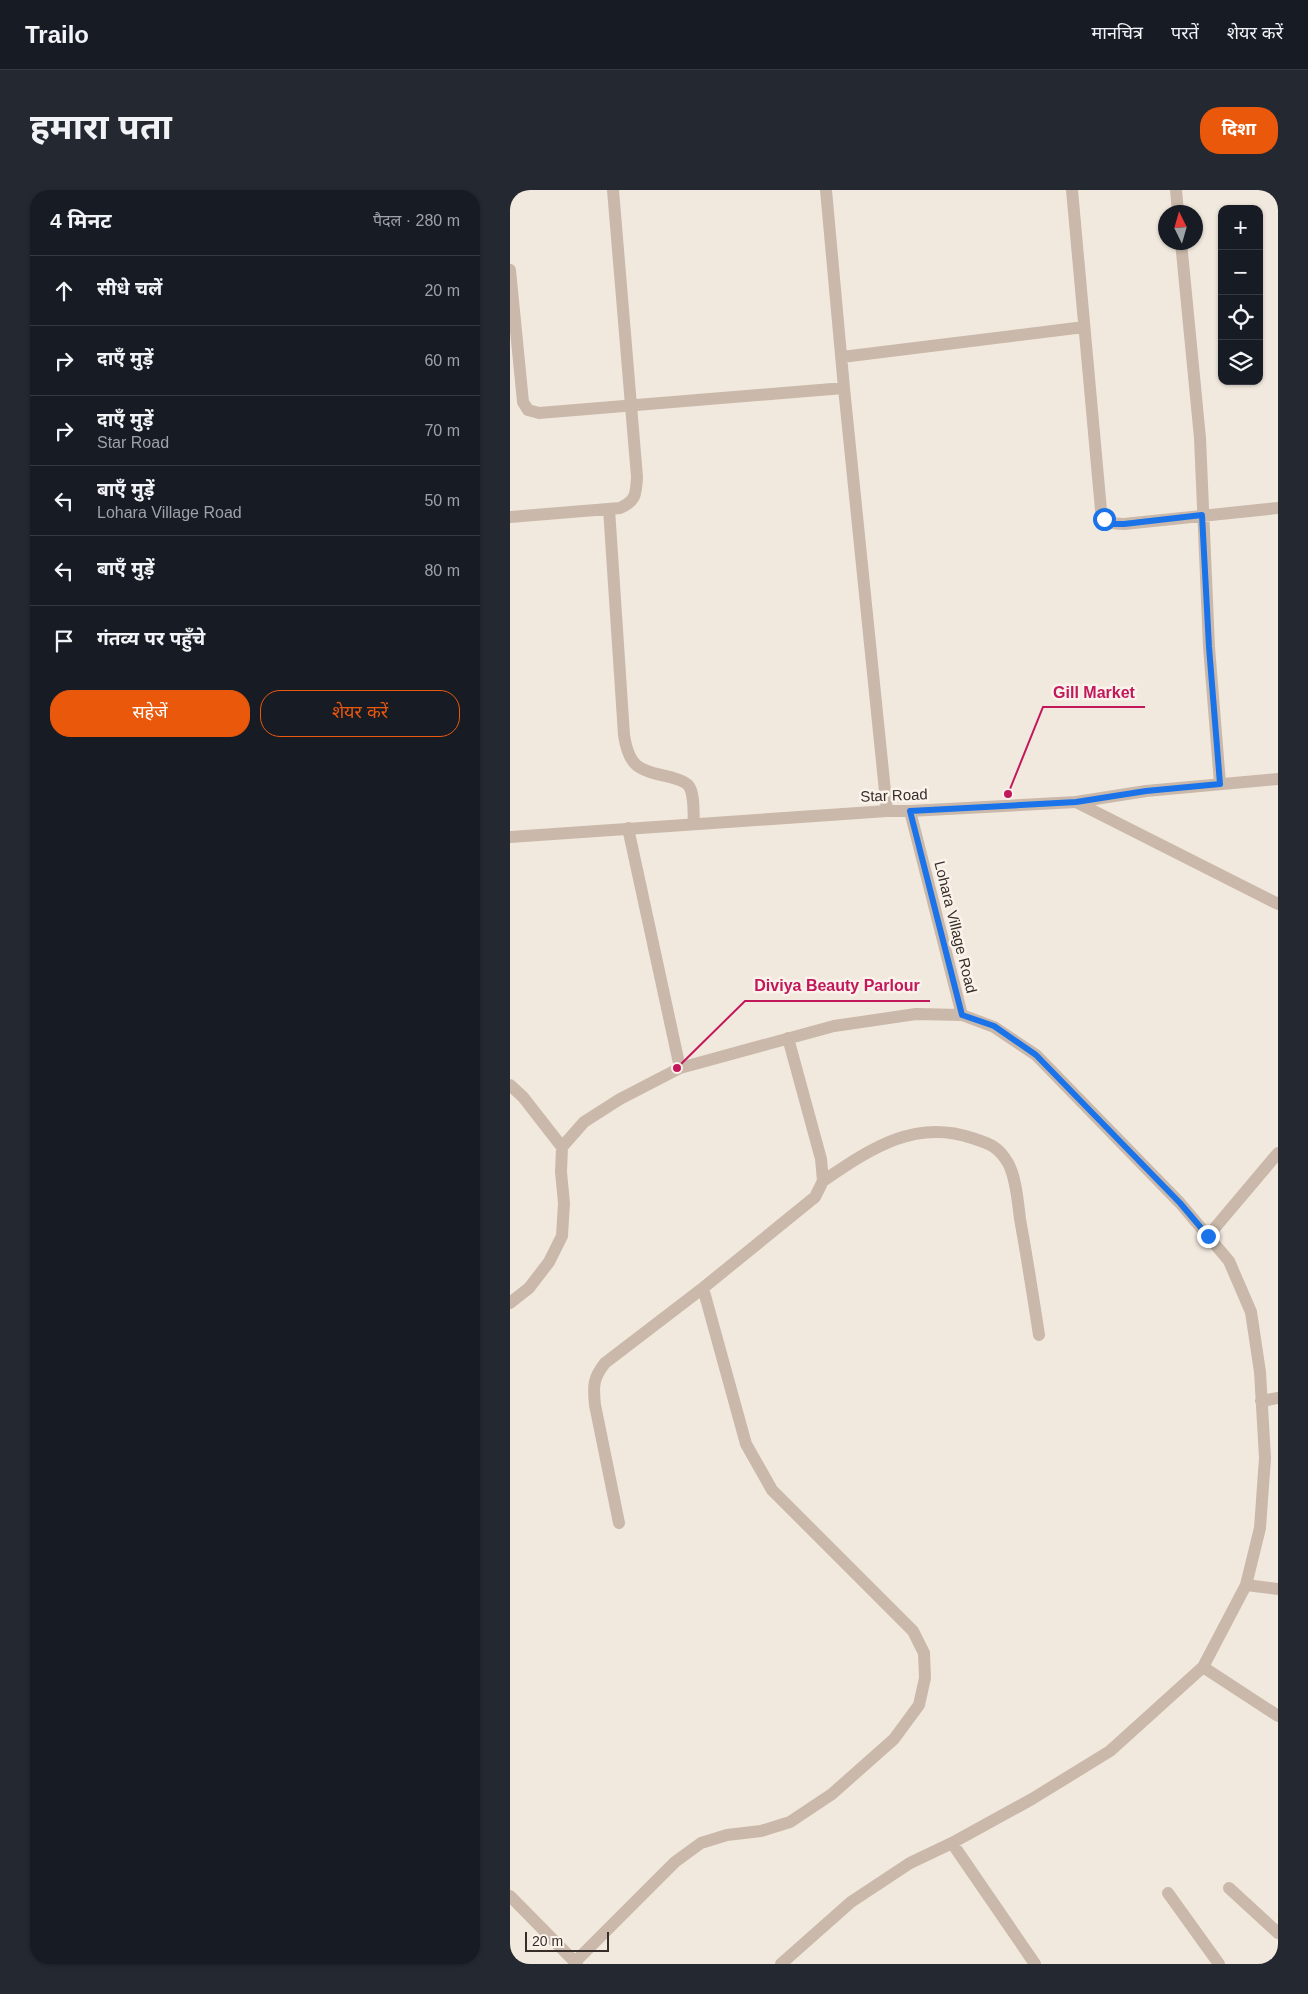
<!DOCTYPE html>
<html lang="hi">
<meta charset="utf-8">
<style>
:root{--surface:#171b24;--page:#242831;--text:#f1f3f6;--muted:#9ea1a6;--line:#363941;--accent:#ea580c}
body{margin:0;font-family:Helvetica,"Noto Sans Devanagari",sans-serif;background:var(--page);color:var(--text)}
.controls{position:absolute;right:15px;top:15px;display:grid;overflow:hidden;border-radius:10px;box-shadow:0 1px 4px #0004}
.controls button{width:45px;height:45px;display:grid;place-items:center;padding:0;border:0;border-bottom:1px solid var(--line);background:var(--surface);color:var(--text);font:25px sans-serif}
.compass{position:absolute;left:648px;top:15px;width:45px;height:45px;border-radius:50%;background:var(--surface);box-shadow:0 1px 4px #0004;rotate:355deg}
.scale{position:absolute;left:15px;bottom:12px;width:84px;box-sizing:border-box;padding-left:5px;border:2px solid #382e29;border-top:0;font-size:14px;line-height:18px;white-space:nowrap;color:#382e29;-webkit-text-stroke:4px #faf3eb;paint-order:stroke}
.stop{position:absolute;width:15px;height:15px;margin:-11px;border:4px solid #1a73e8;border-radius:50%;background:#fff}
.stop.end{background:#1a73e8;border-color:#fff;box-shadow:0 1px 5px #0008}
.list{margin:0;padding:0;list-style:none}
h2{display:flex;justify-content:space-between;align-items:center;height:65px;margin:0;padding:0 20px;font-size:21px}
h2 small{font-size:16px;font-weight:400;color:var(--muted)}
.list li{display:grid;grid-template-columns:32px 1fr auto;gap:15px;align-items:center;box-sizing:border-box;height:70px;padding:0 20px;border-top:1px solid var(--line)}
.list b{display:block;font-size:19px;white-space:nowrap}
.list p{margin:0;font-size:16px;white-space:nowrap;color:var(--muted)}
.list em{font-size:16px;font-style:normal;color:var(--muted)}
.actions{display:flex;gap:10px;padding:15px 20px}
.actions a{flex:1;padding:11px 0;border:1px solid var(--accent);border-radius:20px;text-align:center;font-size:18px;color:var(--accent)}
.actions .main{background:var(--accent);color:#fff}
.icon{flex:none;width:28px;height:28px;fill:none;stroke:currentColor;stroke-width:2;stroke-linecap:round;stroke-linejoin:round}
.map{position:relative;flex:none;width:768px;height:1774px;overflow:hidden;border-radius:20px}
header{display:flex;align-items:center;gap:30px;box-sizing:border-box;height:70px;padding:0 25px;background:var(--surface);border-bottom:1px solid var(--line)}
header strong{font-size:24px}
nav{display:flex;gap:28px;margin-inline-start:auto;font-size:18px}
.intro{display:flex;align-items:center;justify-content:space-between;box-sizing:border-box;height:120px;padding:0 30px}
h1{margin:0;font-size:35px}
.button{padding:12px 22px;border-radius:20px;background:var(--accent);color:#fff;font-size:18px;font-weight:700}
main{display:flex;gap:30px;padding:0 30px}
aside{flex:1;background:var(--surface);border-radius:20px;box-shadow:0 1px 4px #0004}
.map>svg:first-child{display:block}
</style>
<header>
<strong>Trailo</strong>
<nav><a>मानचित्र</a><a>परतें</a><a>शेयर करें</a></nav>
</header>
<div class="intro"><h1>हमारा पता</h1><a class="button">दिशा</a></div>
<main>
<aside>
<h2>4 मिनट<small>पैदल · 280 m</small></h2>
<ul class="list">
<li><svg class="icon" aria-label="ahead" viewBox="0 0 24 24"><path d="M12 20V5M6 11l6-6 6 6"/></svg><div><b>सीधे चलें</b></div><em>20 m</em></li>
<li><svg class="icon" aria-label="right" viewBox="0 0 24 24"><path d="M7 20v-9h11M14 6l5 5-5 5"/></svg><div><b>दाएँ मुड़ें</b></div><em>60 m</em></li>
<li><svg class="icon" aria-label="right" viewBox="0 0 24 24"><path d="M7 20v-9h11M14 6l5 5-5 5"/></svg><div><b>दाएँ मुड़ें</b><p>Star Road</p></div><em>70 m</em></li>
<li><svg class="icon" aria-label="left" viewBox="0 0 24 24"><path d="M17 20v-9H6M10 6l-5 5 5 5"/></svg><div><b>बाएँ मुड़ें</b><p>Lohara Village Road</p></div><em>50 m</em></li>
<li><svg class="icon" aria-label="left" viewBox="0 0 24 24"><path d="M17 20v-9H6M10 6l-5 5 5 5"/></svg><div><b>बाएँ मुड़ें</b></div><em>80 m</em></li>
<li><svg class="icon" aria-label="arrive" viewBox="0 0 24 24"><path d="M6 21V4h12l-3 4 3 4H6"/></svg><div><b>गंतव्य पर पहुँचे</b></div></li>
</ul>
<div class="actions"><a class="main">सहेजें</a><a>शेयर करें</a></div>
</aside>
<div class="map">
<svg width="768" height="1774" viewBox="0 0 768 1774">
<rect width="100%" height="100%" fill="#f2e9de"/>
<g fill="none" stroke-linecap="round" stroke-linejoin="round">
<path stroke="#cab9aa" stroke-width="12" d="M 316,0 L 334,198 L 377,621
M 562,0 L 591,320 C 596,332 601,334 614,334 L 768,318
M 666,0 L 668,22
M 671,52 L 690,248 L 699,457 L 710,593
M 0,80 L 13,212 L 18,220 L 29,223 L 334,198
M 332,167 L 574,137
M 99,319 L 114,545 C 119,578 129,580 160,587 C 166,589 173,590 178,595 C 185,603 183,622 184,633
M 0,327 L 110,318 C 126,311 126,304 127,287 L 103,0
M 566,612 L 768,714
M 118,638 L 170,878
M 0,895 L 13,907 L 52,957
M 313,991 C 359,960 404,928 462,948 C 480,954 488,956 498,973 C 506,987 508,1013 510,1029 C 517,1067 523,1106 529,1145
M 698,1046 L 768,963
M 0,1113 L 19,1098 L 39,1072 L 52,1046 L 54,1013 L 51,982 L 52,957 L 74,932 L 110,909 L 170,878 L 324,836 L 406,824 L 452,825 L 400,621
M 751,1211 L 768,1208
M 109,1333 L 85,1215 C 83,1196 83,1188 95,1173 L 193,1098 L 305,1007 L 313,991 L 311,969 L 278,848
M 736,1395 L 768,1399
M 693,1477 L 768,1526
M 442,1653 L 525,1774
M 719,1698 L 768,1743
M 658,1703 L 709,1774
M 0,1706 L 67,1774
M 65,1772 L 165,1672 L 191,1653 L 217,1645 L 251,1641 L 280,1632 L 322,1604 L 384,1549 L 409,1515 L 415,1488 L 414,1463 L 403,1441 L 262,1300 L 236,1254 L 193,1098
M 271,1774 L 341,1712 L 400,1673 L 442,1653 L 522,1609 L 600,1561 L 693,1477 L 736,1395 L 750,1338 L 755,1268 L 750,1182 L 741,1122 L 719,1071 L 670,1013 L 526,865 L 484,837 L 452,825"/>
<path stroke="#cab9aa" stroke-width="12" d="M 0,647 L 377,621 L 400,621 L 566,612 L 636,601 L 768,589"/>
</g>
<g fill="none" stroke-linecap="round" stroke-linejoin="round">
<path stroke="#1a73e8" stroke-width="6" d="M 594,329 L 603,334 L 614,334 L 692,325 L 699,457 L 710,594 L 636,601 L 566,612 L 400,621 L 452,825 L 484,836 L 526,865 L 670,1013 L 698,1046"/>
</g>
<g text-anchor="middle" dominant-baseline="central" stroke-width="5" stroke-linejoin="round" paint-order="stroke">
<g font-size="15" fill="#382e29" stroke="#faf3eb">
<text transform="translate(384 605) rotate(-2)">Star Road</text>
<text transform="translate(446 737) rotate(76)">Lohara Village Road</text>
</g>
</g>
<path fill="none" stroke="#c2185b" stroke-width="2" d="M498 604L533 517H635M167 878L235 811H420"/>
<g fill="#c2185b" stroke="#faf3eb" stroke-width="2">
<circle cx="498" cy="604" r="5"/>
<circle cx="167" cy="878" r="5"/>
</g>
<g font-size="16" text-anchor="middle" font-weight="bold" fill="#c2185b" stroke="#faf3eb" stroke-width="5" stroke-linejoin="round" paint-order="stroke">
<text x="584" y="508">Gill Market</text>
<text x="327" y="801">Diviya Beauty Parlour</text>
</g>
</svg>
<div class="controls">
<button>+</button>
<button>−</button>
<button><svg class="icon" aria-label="locate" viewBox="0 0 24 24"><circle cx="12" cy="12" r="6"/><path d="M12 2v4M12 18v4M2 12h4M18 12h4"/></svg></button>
<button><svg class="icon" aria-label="layers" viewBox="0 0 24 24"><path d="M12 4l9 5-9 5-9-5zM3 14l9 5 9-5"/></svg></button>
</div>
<svg class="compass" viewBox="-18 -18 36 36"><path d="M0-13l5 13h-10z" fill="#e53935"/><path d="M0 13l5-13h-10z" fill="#9ea1a6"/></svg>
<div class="scale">20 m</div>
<div class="stop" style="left:594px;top:329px"></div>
<div class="stop end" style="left:698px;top:1046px"></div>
</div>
</main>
